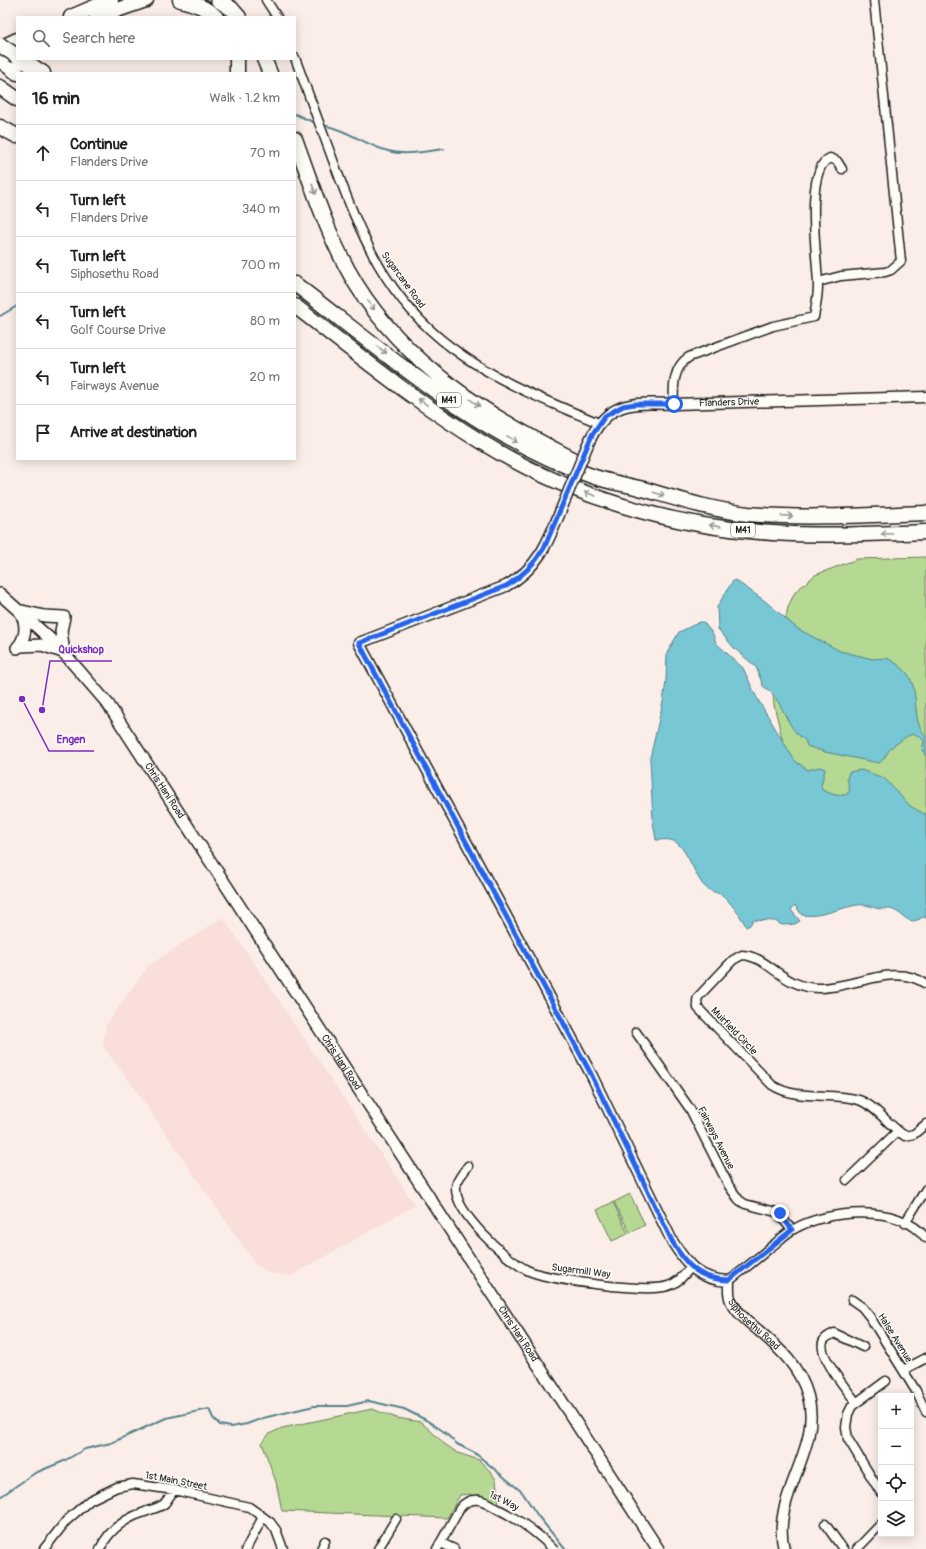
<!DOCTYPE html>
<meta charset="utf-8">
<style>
:root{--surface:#fff;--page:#f2f2f2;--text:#222;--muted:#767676;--line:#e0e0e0}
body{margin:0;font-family:Pangolin,sans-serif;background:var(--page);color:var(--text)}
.controls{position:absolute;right:12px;bottom:12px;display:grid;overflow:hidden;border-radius:0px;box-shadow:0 2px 10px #0003}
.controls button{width:36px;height:36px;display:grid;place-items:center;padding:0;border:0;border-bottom:1px solid var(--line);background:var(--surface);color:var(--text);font:20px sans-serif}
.stop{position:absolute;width:12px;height:12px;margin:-9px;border:3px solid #2563eb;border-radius:50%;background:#fff}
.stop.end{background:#2563eb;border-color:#fff;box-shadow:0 1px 4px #0008}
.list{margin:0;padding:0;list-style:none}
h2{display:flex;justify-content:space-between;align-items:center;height:52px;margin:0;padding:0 16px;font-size:17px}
h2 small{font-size:13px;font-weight:400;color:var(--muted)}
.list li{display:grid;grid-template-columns:26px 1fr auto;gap:12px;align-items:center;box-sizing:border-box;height:56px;padding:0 16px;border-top:1px solid var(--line)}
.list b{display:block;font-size:15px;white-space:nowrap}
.list p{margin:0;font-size:13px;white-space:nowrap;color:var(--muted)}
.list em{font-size:13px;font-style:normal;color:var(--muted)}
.icon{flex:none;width:22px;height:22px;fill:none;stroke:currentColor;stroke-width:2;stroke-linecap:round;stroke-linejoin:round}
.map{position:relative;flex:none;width:926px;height:1549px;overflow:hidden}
.search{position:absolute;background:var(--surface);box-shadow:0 2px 10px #0003;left:16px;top:16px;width:280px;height:44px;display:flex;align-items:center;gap:10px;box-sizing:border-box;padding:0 14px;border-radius:0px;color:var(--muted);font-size:15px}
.panel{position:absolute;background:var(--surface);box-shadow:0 2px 10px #0003;left:16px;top:72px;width:280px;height:388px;border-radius:0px}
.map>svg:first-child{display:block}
</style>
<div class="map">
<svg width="926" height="1549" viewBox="0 0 926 1549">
<rect width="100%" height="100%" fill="#fbeee9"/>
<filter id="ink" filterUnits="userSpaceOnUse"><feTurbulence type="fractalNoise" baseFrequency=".025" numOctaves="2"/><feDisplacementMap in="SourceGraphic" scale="8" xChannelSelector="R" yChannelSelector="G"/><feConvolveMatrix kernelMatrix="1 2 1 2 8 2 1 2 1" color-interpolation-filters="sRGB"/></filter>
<g filter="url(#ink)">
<path fill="#f9ded9" d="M 223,917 L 415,1205 L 291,1276 L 268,1273 L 255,1264 L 133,1086 L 103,1047 L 106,1025 L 148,966 Z"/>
<path fill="#b5d892" stroke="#687a57" d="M 926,557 L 926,897 L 792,779 L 774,705 L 772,684 L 788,607 L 795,592 L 815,575 L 857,559 Z
M 630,1194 L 645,1225 L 630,1233 L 614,1202 Z
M 613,1202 L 628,1234 L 612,1241 L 597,1210 Z
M 372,1409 L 397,1418 L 421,1422 L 446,1445 L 458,1453 L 479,1460 L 492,1473 L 496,1480 L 499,1501 L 496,1503 L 469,1494 L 460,1495 L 447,1518 L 282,1511 L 276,1482 L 262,1443 L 269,1434 L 282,1428 Z"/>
<path fill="#78c7d4" stroke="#53838a" d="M 735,580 L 765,601 L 798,629 L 840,651 L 873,659 L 887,658 C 894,662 902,667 907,673 C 921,692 910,720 926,736 L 926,756 L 922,750 L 924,741 C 915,729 906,736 898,743 C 895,745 892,746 890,749 C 886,754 885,759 879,763 L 825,752 L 807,746 L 805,740 C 785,729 784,698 763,686 L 756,667 L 734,648 L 718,629 L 717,607 L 732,582 Z
M 700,622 L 703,622 L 713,634 L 716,643 L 743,668 L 757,698 L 795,761 L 808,770 L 820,767 L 825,769 L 821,786 L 822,790 L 835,795 L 846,795 L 850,790 L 847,779 L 849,772 L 861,770 L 884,778 L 910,806 L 926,815 L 926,918 L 923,917 C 907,928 904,912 890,909 C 887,908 884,909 881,909 C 876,909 871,906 866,905 C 850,902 824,919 802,915 L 795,905 L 791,910 L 800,921 L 795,924 L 782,925 L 775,921 L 753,920 L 750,925 L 746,927 C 744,920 728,899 722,895 C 713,891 707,891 701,882 C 694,872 687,851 677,843 C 670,838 664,840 656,840 L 653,822 L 650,758 L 663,702 L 666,681 L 667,653 L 679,632 Z"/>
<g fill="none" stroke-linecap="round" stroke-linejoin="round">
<path stroke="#53838a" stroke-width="2" d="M 295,114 L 313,122
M 327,126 C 349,131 366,145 388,151 C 405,156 427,151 444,149
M 0,316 L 17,306
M 0,1497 L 35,1473 L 64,1461 L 85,1449 L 111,1443 L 166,1418 L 209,1409 L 213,1418 L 220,1425 L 231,1427 L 247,1424 L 263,1418 L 314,1406 L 347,1406 L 369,1401 L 404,1409 L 426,1420 L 443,1431 L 457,1444 L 475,1453 L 522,1492 L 538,1516 L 565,1549"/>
<g stroke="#1c1c1c" stroke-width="11">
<path id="minor" d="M 266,0 L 277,17
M 295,58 C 308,93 321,128 334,163 C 361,236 386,299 452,348 C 496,381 548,402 599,423
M 818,282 L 841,276 L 885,272 L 891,270 L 901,261 L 874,0
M 674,404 C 673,387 673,367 689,357 L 773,326 L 814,317 C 816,306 818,296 818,286 C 818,261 803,169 830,158 L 837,161 L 842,169
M 926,984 C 895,962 854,988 819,988 C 782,988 769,956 742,955 L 733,960 L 698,997 L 697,1001 L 698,1008 L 772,1085 C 798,1102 830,1091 859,1100 C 876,1106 889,1126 905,1136 L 914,1134 L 926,1124
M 636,1032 L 690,1109 L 729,1186 L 739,1200 L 745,1204 L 780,1213 L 782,1218 L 792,1230
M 468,1166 C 464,1172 456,1180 456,1187 C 454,1212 505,1259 527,1270 C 547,1280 647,1293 668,1286 C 678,1283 684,1275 691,1267
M 847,1180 L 898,1131
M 905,1223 L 926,1189
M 729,1281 C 743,1270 758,1258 772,1246 C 779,1241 786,1233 794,1229 C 828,1210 899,1203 926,1238
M 852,1300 L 862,1307 L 870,1317 L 916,1391 L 926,1412
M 903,1370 L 926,1358
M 856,1402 C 848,1391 815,1353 824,1340 C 826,1337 831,1335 834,1333 L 863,1347
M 881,1493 L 848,1439 L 846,1427 L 848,1414 L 852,1406 L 886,1381
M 825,1524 L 843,1549
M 441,1543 L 454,1549
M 44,1549 L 66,1521 L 90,1500 L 117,1487 L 133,1484 L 174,1490 L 249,1507 L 270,1522 L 276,1530 L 283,1549
M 100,1549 C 109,1530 125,1518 145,1512 C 151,1509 160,1508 165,1503 C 168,1499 171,1494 174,1490
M 246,1549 L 263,1517
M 321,1549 L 325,1541
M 378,1549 L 396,1519
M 437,1549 L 460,1508 C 465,1502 472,1499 479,1500 C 485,1501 491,1505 496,1508 C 518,1519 536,1531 553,1549
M 857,1549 L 881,1524"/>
</g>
<g stroke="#1c1c1c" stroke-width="13">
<g id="tertiary">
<path id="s1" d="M 588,444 C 607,400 632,403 674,404 L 926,397"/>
<path id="s2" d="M 565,500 C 550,536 542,566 506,586 L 359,643 L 591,1074 L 672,1241 C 687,1265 699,1280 729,1281 C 729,1288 728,1295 731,1301 C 737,1313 748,1322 758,1330 C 780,1349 800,1367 808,1396 C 823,1450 770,1496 784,1549"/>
</g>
</g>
<g stroke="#1c1c1c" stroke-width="14">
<g id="secondary">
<path id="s3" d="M 0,594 L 57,645 L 108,704 L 658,1549"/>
<path d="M 22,611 L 44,616 L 64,617 L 61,631 L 64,653"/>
<path d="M 21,646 L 42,645 L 60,651"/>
<path d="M 17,648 C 26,638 27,625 21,613"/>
</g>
</g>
<g stroke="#1c1c1c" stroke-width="17">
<path id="motorway" d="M 180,0 C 194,3 206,7 216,17
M 218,0 L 232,9 L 239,17
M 71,17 L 111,0
M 97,17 L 146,0
M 0,48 L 17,40
M 21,59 L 43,73
M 237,59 L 237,73
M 264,59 L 270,73
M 0,60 L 17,73
M 0,87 L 17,99
M 0,127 L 17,136
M 295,139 C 313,188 329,240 356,284 C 406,365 490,418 573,459
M 295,284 C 387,354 478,435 589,475 C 607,482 625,484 643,489 C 678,499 712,510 748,514 C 807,519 867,515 926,513
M 295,306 C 356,353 417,403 483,443 C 569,496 672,527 773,533 C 824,536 875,534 926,532"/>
</g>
<use href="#minor" stroke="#fdfcf7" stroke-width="8"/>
<use href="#tertiary" stroke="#fdfcf7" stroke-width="10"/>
<use href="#secondary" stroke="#fdfcf7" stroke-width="11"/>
<use href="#motorway" stroke="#fdfcf7" stroke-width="14"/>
<g stroke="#1c1c1c" stroke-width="13" stroke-linecap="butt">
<path id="tertiary-bridge" d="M 565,500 L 588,444"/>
</g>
<g stroke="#1c1c1c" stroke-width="17" stroke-linecap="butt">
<path id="motorway-bridge" d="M 0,45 L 17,56"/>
</g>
<use href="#tertiary-bridge" stroke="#fdfcf7" stroke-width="10"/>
<use href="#motorway-bridge" stroke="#fdfcf7" stroke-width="14"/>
</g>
<defs><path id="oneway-shaft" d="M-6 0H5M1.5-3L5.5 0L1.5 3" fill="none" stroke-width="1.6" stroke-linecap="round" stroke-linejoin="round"/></defs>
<g stroke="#989794">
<use href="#oneway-shaft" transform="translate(314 189) rotate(69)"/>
<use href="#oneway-shaft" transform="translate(371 305) rotate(54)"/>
<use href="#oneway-shaft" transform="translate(382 350) rotate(37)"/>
<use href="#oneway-shaft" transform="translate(423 402) rotate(-144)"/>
<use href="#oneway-shaft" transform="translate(475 403) rotate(36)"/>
<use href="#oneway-shaft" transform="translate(512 439) rotate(31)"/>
<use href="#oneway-shaft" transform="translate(590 494) rotate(-160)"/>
<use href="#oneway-shaft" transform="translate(659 494) rotate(17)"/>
<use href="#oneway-shaft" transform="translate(787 516) rotate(2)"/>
<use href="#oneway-shaft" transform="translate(715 526) rotate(-170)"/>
<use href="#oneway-shaft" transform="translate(887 534) rotate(177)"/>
</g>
</g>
<g fill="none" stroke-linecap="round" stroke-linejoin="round" filter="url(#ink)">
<path stroke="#2563eb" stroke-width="5" d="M 674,404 L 635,404 L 623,406 L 605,416 L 592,435 L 544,548 C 534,565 523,576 506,586 L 359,643 L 591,1074 L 672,1241 C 686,1265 699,1280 729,1280 L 792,1230 L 780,1213"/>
</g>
<g text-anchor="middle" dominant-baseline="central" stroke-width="3" stroke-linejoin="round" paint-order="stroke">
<g fill="#fdfcf7" stroke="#605f5e" stroke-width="1">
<rect x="437" y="393" width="24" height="14" rx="3"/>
<rect x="731" y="523" width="24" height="14" rx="3"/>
</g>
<g font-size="9" font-weight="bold" fill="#1c1c1c">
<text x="449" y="400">M41</text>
<text x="743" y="530">M41</text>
</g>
<g font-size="10" fill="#1c1c1c" stroke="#fdfcf7">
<text transform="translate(403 280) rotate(54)">Sugarcane Road</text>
<text stroke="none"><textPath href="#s1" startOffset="159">Flanders Drive</textPath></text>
<text stroke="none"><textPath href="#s3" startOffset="258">Chris Hani Road</textPath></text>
<text transform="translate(734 1031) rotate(46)">Muirfield Circle</text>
<text stroke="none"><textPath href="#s3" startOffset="582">Chris Hani Road</textPath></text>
<text transform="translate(716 1138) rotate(63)">Fairways Avenue</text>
<text transform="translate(581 1271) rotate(7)">Sugarmill Way</text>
<text stroke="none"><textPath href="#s2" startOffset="1066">Siphosethu Road</textPath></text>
<text stroke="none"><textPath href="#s3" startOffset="906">Chris Hani Road</textPath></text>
<text transform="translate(895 1338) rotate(58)">Halse Avenue</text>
<text transform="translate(176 1481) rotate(11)">1st Main Street</text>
<text transform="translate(504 1501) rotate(27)">1st Way</text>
</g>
</g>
<path fill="none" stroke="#7b2cbf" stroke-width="1.5" d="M42 710L50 661H112M22 699L49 751H94"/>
<g fill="#7b2cbf" stroke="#fdfcf7" stroke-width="1.5">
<circle cx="42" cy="710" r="4"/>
<circle cx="22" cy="699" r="4"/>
</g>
<g font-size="11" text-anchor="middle" font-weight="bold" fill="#7b2cbf" stroke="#fdfcf7" stroke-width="3" stroke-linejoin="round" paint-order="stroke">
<text x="81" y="653">Quickshop</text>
<text x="71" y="743">Engen</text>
</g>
</svg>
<div class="controls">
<button>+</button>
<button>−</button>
<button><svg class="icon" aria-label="locate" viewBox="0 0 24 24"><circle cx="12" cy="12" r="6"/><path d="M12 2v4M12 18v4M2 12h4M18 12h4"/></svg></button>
<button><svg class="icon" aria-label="layers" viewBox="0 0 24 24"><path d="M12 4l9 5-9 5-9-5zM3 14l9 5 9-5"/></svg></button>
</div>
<div class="stop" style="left:674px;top:404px"></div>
<div class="stop end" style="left:780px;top:1213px"></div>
<div class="search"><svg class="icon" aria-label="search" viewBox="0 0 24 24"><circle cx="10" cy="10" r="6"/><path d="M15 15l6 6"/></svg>Search here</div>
<section class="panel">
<h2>16 min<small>Walk · 1.2 km</small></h2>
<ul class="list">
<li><svg class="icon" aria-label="ahead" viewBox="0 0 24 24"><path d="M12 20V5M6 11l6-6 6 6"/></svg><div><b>Continue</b><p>Flanders Drive</p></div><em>70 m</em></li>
<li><svg class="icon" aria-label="left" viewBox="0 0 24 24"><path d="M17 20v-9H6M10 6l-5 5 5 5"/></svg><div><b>Turn left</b><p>Flanders Drive</p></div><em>340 m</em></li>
<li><svg class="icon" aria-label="left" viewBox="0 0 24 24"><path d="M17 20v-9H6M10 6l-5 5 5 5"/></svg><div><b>Turn left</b><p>Siphosethu Road</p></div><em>700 m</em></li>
<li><svg class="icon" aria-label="left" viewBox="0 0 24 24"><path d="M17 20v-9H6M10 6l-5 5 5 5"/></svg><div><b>Turn left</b><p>Golf Course Drive</p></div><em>80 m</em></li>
<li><svg class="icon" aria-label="left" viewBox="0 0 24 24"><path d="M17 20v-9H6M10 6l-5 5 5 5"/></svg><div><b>Turn left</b><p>Fairways Avenue</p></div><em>20 m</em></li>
<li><svg class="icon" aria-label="arrive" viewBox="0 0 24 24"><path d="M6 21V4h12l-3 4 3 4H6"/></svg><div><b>Arrive at destination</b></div></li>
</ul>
</section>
</div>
